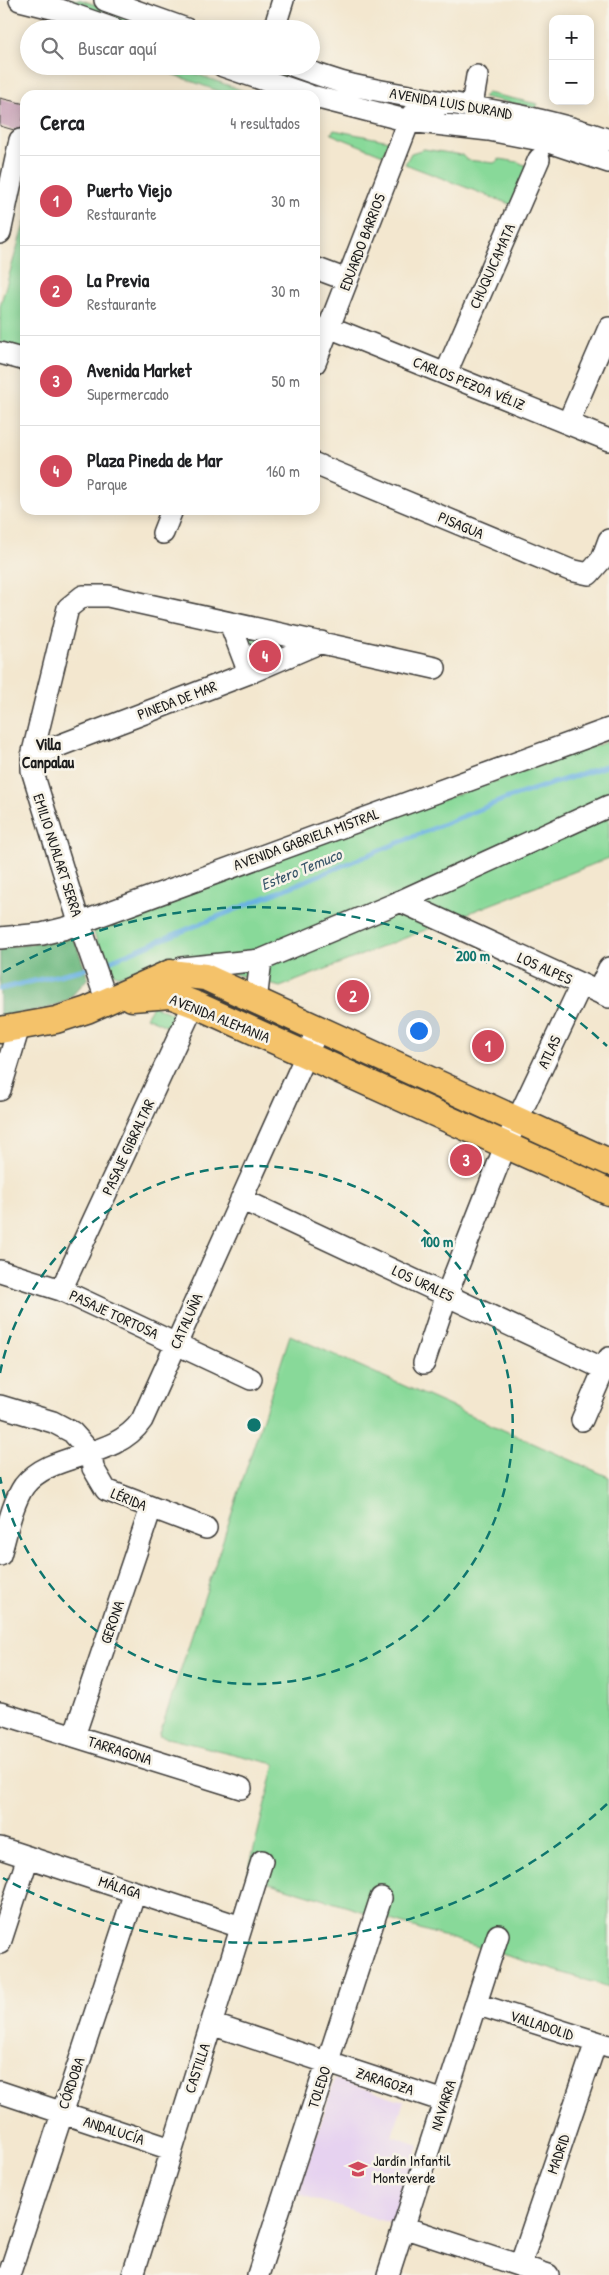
<!DOCTYPE html>
<html lang="es">
<meta charset="utf-8">
<style>
:root{--surface:#fff;--page:#f6f6f6;--text:#202124;--muted:#757577;--line:#e0e0e0;--accent:#d1495b}
body{margin:0;font-family:"Patrick Hand",sans-serif;background:var(--page);color:var(--text)}
.controls{position:absolute;right:15px;top:15px;display:grid;overflow:hidden;border-radius:10px;box-shadow:0 2px 12px #0003}
.controls button{width:45px;height:45px;display:grid;place-items:center;padding:0;border:0;border-bottom:1px solid var(--line);background:var(--surface);color:var(--text);font:25px sans-serif}
.you{position:absolute;left:418px;top:1030px;width:18px;height:18px;margin:-12px;border:4px solid #fff;border-radius:50%;background:#1a73e8;box-shadow:0 0 0 8px #1a73e833}
.badge{display:grid;place-items:center;width:32px;height:32px;border-radius:50%;background:var(--accent);color:#fff;font-size:16px;font-weight:700}
.pin{position:absolute;translate:-50% -50%;border:2px solid #fff;box-shadow:0 1px 5px #0006}
.list{margin:0;padding:0;list-style:none}
h2{display:flex;justify-content:space-between;align-items:center;height:65px;margin:0;padding:0 20px;font-size:21px}
h2 small{font-size:16px;font-weight:400;color:var(--muted)}
.list li{display:grid;grid-template-columns:32px 1fr auto;gap:15px;align-items:center;box-sizing:border-box;height:90px;padding:0 20px;border-top:1px solid var(--line)}
.list b{display:block;font-size:19px;white-space:nowrap}
.list p{margin:0;font-size:16px;white-space:nowrap;color:var(--muted)}
.list em{font-size:16px;font-style:normal;color:var(--muted)}
.icon{flex:none;width:28px;height:28px;fill:none;stroke:currentColor;stroke-width:2;stroke-linecap:round;stroke-linejoin:round}
.map{position:relative;flex:none;width:609px;height:2275px;overflow:hidden}
.search{position:absolute;background:var(--surface);box-shadow:0 2px 12px #0003;left:20px;top:20px;width:300px;height:55px;display:flex;align-items:center;gap:12px;box-sizing:border-box;padding:0 18px;border-radius:28px;color:var(--muted);font-size:19px}
.panel{position:absolute;background:var(--surface);box-shadow:0 2px 12px #0003;left:20px;top:90px;width:300px;height:425px;border-radius:15px}
.map>svg:first-child{display:block}
</style>
<div class="map">
<svg width="609" height="2275" viewBox="0 0 609 2275">
<rect width="100%" height="100%" fill="#f7f3e8"/>
<filter id="ink" filterUnits="userSpaceOnUse"><feTurbulence type="fractalNoise" baseFrequency=".02" numOctaves="2"/><feDisplacementMap in="SourceGraphic" scale="10" xChannelSelector="R" yChannelSelector="G"/><feConvolveMatrix kernelMatrix="1 2 1 2 8 2 1 2 1" color-interpolation-filters="sRGB"/></filter>
<filter id="wash" filterUnits="userSpaceOnUse"><feTurbulence type="fractalNoise" baseFrequency=".0096" numOctaves="4" result="noise"/><feDisplacementMap in="SourceGraphic" scale="20" xChannelSelector="R" yChannelSelector="G"/><feGaussianBlur stdDeviation="1.12" result="paint"/><feColorMatrix in="noise" values="0 0 0 0 0 0 0 0 0 0 0 0 0 0 0 0 0 1.4 0 .05"/><feComposite in="paint" operator="in"/></filter>
<g filter="url(#wash)">
<rect width="100%" height="100%" fill="#f3e7cf"/>
<path fill="#e6d2f0" d="M 335,2079 L 404,2101 L 392,2136 L 419,2145 L 393,2224 L 298,2194 Z"/>
<path fill="#88d999" stroke="#527a5a" d="M 47,0 L 81,0 L 165,29 L 136,29 Z
M 150,66 L 174,66 L 255,95 L 229,95 Z
M 243,66 L 270,66 L 310,80 L 401,105 L 396,111 Z
M 487,93 L 538,104 L 536,108 L 483,97 Z
M 334,130 L 389,141 L 383,155 L 331,134 Z
M 424,149 L 462,155 L 467,160 L 494,163 L 500,159 L 518,162 L 529,167 L 512,205 L 405,164 L 411,153 Z
M 25,221 L 25,353 L 0,347 L 0,306 Z
M 242,633 L 304,647 L 255,665 Z
M 609,741 L 609,858 L 280,987 L 187,960 L 119,976 L 107,970 L 91,924 Z
M 180,986 L 207,990 L 307,1034 L 302,1046 Z
M 153,1006 L 181,1017 L 175,1030 L 146,1017 Z
M 290,1335 L 609,1477 L 609,1987 L 247,1876 L 275,1764 L 159,1736 Z"/>
<path fill="#6eb981" stroke="#456a4e" d="M 74,938 L 88,978 L 68,1000 L 46,1009 L 0,1016 L 0,948 Z"/>
<g fill="none" stroke-linecap="round" stroke-linejoin="round">
<path stroke="#6ab2e2" stroke-width="5" d="M 100,965 L 505,799 L 609,765
M 0,989 L 89,968"/>
</g>
<g id="blocks">
<path fill="#c296b1" d="M 0,98 L 25,104 L 22,128 L 14,130 L 0,126 Z"/>
</g>
</g>
<g filter="url(#ink)">
<use href="#blocks" fill-opacity="0" stroke="#3c3a37" stroke-width="1"/>
<g fill="none" stroke-linecap="round" stroke-linejoin="round">
<g stroke="#3c3a37" stroke-width="24">
<path id="minor" d="M 20,0 L 60,10 L 114,29
M 105,0 L 186,29
M 274,29 L 283,0
M 223,66 L 308,95
M 294,66 C 313,73 332,80 352,85 C 438,104 525,110 609,140
M 315,97 L 409,121 L 489,130 L 546,141 L 609,162
M 476,118 L 472,105 L 477,76
M 0,233 L 20,140
M 315,268 L 347,280
M 329,327 L 609,440
M 0,353 L 25,360
M 315,363 L 411,116 C 419,104 426,105 440,105
M 446,373 L 539,159
M 568,423 L 609,328
M 315,464 L 570,570 L 589,574 L 602,559 L 609,540
M 163,533 L 172,510
M 230,623 L 249,673
M 32,756 L 249,673 L 321,642
M 400,901 L 609,997
M 0,938 L 42,934 L 66,928 L 609,729
M 182,968 L 261,960 L 392,905 L 609,806
M 598,992 L 609,968
M 256,1001 L 261,960
M 107,1002 L 79,922 L 32,770 L 32,756 L 68,608 L 83,596 L 108,596 L 435,668
M 0,1090 L 19,1027
M 241,1199 L 604,1369
M 0,1271 L 61,1290 L 251,1379
M 61,1290 L 194,1004
M 424,1363 L 447,1294 L 506,1144 L 581,985
M 0,1406 L 53,1422 L 72,1432 L 91,1453 L 93,1468 L 106,1490 L 206,1528
M 582,1420 L 609,1358
M 0,1555 C 6,1535 12,1503 24,1486 C 52,1450 114,1461 142,1420 L 318,1029
M 0,1713 L 241,1788
M 74,1736 L 151,1508
M 0,1848 L 241,1927
M 0,1943 L 28,1857
M 476,2004 L 609,2046
M 211,2024 L 444,2101
M 0,2092 L 171,2149
M 403,2227 L 548,2275
M 520,2266 L 596,2042
M 9,2275 L 135,1892
M 133,2275 L 262,1861
M 258,2275 L 381,1898
M 388,2275 L 498,1935"/>
</g>
<g stroke="#3c3a37" stroke-width="29">
<path id="major" d="M 132,998 L 170,995 L 194,1004 L 609,1192
M 0,1030 L 56,1020 L 87,1010 L 170,973 L 205,977 L 609,1162"/>
</g>
<use href="#minor" stroke="#fff" stroke-width="21"/>
<use href="#major" stroke="#f4c26a" stroke-width="26"/>
</g>
</g>
<g fill="none" stroke="#0f766e" stroke-width="2.5" stroke-dasharray="9 6">
<path d="M0 1373A259 259 0 1 1 0 1477"/>
<path d="M607 1804A518 518 0 0 1 3 1878M3 972A518 518 0 0 1 607 1046"/>
</g>
<defs>
<g id="school-bare" transform="scale(1.5)"><path d="M0-5L7-2L0 1L-7-2ZM-4 1L0 2.5L4 1V4Q0 6-4 4Z" fill="#d1495b" stroke="#f7f3e8" stroke-width="2.5" paint-order="stroke"/></g>
</defs>
<g fill-rule="evenodd">
<use href="#school-bare" x="358" y="2169"/>
</g>
<g text-anchor="middle" dominant-baseline="central" stroke-width="5" stroke-linejoin="round" paint-order="stroke">
<g font-size="15" fill="#1c1c1c" stroke="#f7f3e8">
<text transform="translate(451 103) rotate(10)">AVENIDA LUIS DURAND</text>
<text transform="translate(362 242) rotate(-69)">EDUARDO BARRIOS</text>
<text transform="translate(492 266) rotate(-66)">CHUQUICAMATA</text>
<text transform="translate(469 383) rotate(22)">CARLOS PEZOA VÉLIZ</text>
<text transform="translate(461 525) rotate(23)">PISAGUA</text>
<text transform="translate(177 700) rotate(-21)">PINEDA DE MAR</text>
<text transform="translate(306 839) rotate(-20)">AVENIDA GABRIELA MISTRAL</text>
<text transform="translate(58 855) rotate(72)">EMILIO NUALART SERRA</text>
<text transform="translate(545 968) rotate(24)">LOS ALPES</text>
<text transform="translate(220 1018) rotate(22)">AVENIDA ALEMANIA</text>
<text transform="translate(549 1052) rotate(-65)">ATLAS</text>
<text transform="translate(128 1147) rotate(-65)">PASAJE GIBRALTAR</text>
<text transform="translate(423 1283) rotate(25)">LOS URALES</text>
<text transform="translate(114 1314) rotate(25)">PASAJE TORTOSA</text>
<text transform="translate(186 1321) rotate(-66)">CATALUÑA</text>
<text transform="translate(129 1499) rotate(22)">LÉRIDA</text>
<text transform="translate(112 1622) rotate(-71)">GERONA</text>
<text transform="translate(120 1750) rotate(17)">TARRAGONA</text>
<text transform="translate(120 1887) rotate(18)">MÁLAGA</text>
<text transform="translate(542 2025) rotate(18)">VALLADOLID</text>
<text transform="translate(197 2068) rotate(-72)">CASTILLA</text>
<text transform="translate(385 2081) rotate(18)">ZARAGOZA</text>
<text transform="translate(71 2083) rotate(-71)">CÓRDOBA</text>
<text transform="translate(319 2087) rotate(-72)">TOLEDO</text>
<text transform="translate(443 2105) rotate(-72)">NAVARRA</text>
<text transform="translate(114 2130) rotate(18)">ANDALUCÍA</text>
<text transform="translate(558 2154) rotate(-71)">MADRID</text>
</g>
<g font-size="15" fill="#1c1c1c" stroke="#f7f3e8" text-anchor="start">
<text x="373" y="2160">Jardín Infantil<tspan x="373" dy="17">Monteverde</tspan></text>
</g>
<g font-size="16" font-weight="bold" fill="#1c1c1c" stroke="#f7f3e8">
<text x="48" y="744">Villa<tspan x="48" dy="18">Canpalau</tspan></text>
</g>
<g font-size="16" font-style="italic" fill="#3b586b" stroke="#f7f3e8">
<text transform="translate(301 869) rotate(-22)">Estero Temuco</text>
</g>
</g>
<circle cx="254" cy="1425" r="8" fill="#0f766e" stroke="#f7f3e8" stroke-width="2.5"/>
<g font-size="15" text-anchor="middle" font-weight="bold" fill="#0f766e" stroke="#f7f3e8" stroke-width="5" stroke-linejoin="round" paint-order="stroke">
<text x="473" y="961">200 m</text>
<text x="437" y="1247">100 m</text>
</g>
</svg>
<div class="controls">
<button>+</button>
<button>−</button>
</div>
<div class="you"></div>
<div class="pin badge" style="left:488px;top:1046px">1</div>
<div class="pin badge" style="left:353px;top:996px">2</div>
<div class="pin badge" style="left:466px;top:1160px">3</div>
<div class="pin badge" style="left:265px;top:656px">4</div>
<div class="search"><svg class="icon" aria-label="search" viewBox="0 0 24 24"><circle cx="10" cy="10" r="6"/><path d="M15 15l6 6"/></svg>Buscar aquí</div>
<section class="panel">
<h2>Cerca<small>4 resultados</small></h2>
<ul class="list">
<li><span class="badge">1</span><div><b>Puerto Viejo</b><p>Restaurante</p></div><em>30 m</em></li>
<li><span class="badge">2</span><div><b>La Previa</b><p>Restaurante</p></div><em>30 m</em></li>
<li><span class="badge">3</span><div><b>Avenida Market</b><p>Supermercado</p></div><em>50 m</em></li>
<li><span class="badge">4</span><div><b>Plaza Pineda de Mar</b><p>Parque</p></div><em>160 m</em></li>
</ul>
</section>
</div>
